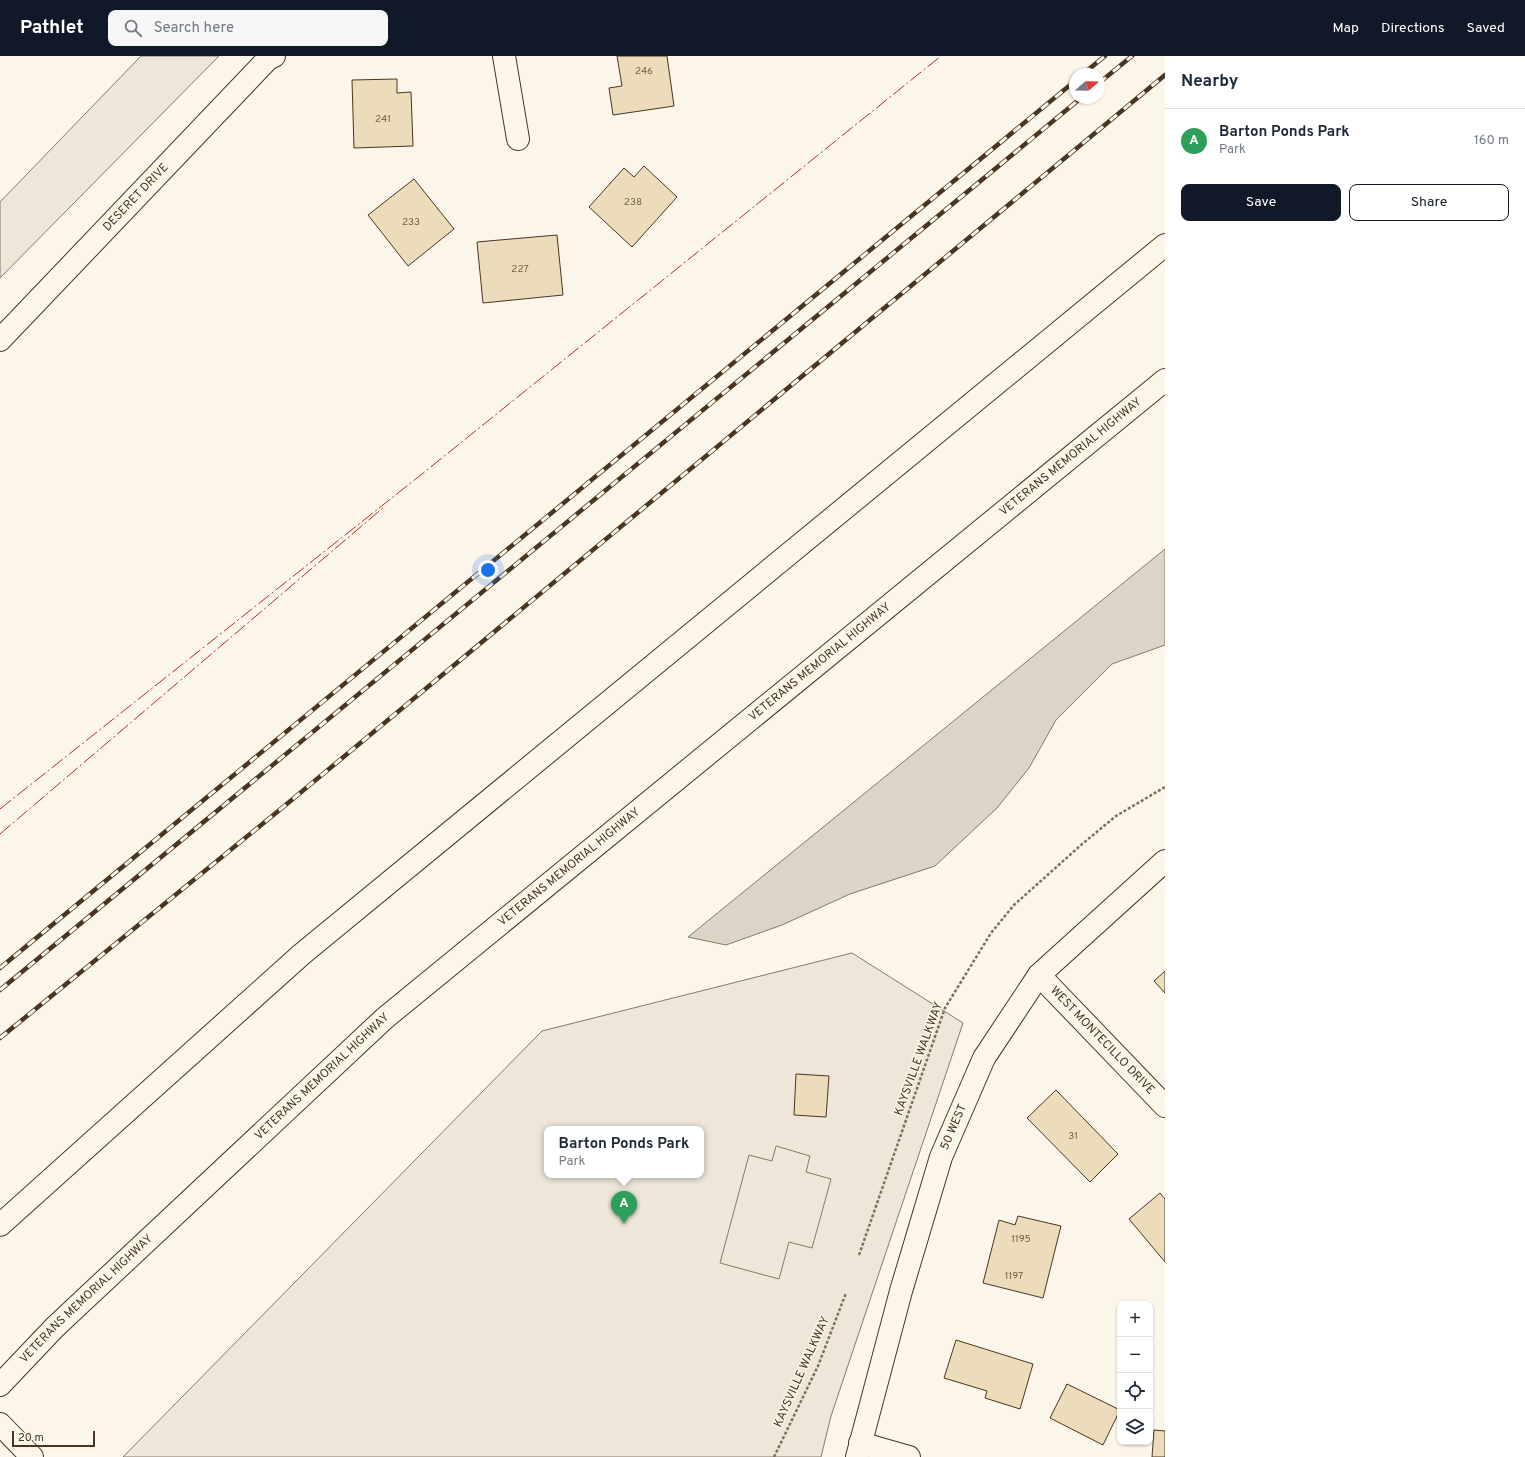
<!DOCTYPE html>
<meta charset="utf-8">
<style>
:root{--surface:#fff;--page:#f6f6f7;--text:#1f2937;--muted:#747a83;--line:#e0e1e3;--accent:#111827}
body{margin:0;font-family:Overpass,sans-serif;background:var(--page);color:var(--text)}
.controls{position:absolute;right:12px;bottom:12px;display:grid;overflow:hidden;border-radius:8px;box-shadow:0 1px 3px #0004}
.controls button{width:36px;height:36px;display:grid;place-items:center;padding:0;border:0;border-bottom:1px solid var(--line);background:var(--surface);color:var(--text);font:20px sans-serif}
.compass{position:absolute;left:1069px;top:12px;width:36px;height:36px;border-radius:50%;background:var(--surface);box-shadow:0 1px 3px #0004;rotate:70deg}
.scale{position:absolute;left:12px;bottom:10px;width:83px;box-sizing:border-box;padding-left:4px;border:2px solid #4a3520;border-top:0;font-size:11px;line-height:14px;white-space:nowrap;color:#4a3520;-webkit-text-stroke:3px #fbf6e9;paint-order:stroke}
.you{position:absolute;left:488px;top:514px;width:14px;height:14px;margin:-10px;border:3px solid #fff;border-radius:50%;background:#1a73e8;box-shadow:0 0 0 6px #1a73e833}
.badge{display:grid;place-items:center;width:26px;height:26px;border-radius:50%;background:var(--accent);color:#fff;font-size:13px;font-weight:700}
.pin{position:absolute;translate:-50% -33px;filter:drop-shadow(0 1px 2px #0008)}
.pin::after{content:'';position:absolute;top:21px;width:14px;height:12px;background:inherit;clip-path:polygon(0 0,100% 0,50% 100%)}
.popup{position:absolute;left:544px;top:1070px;width:160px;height:52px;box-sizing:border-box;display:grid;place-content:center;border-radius:8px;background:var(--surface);filter:drop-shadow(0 1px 3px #0005);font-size:13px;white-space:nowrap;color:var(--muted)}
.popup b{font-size:15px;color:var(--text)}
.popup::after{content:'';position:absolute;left:50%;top:100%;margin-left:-8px;border:8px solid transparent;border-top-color:var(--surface)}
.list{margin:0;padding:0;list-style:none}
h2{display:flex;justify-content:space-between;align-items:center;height:52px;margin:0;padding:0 16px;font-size:17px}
h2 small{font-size:13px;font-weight:400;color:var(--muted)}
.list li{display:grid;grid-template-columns:26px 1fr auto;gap:12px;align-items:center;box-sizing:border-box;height:64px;padding:0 16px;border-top:1px solid var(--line)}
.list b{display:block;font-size:15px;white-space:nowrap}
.list p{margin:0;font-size:13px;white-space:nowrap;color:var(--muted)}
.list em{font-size:13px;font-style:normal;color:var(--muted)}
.actions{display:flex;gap:8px;padding:12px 16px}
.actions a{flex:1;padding:9px 0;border:1px solid var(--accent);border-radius:8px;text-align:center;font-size:14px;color:var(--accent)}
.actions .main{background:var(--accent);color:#fff}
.icon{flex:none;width:22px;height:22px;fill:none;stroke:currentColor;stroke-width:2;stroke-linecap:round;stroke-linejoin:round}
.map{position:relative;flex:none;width:1165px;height:1401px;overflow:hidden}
header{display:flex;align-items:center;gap:24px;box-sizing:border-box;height:56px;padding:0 20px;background:var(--accent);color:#fff}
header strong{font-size:19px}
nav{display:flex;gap:22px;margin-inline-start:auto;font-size:14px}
.search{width:280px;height:36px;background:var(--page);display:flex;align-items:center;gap:10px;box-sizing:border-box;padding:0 14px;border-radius:8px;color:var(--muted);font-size:15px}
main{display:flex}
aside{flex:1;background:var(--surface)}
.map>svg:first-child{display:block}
</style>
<header>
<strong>Pathlet</strong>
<div class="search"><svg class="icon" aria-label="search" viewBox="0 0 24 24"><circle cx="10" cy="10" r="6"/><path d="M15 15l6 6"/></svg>Search here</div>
<nav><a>Map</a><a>Directions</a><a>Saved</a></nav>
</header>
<main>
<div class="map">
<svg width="1165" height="1401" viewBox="0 0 1165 1401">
<rect width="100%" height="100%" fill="#fbf6e9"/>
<path fill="#ede6d9" stroke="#887966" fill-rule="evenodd" d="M 141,0 L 219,0 L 0,222 L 0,146 Z
M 852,897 L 963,967 L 831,1360 L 821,1401 L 123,1401 L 542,975 ZM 547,1073 L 701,1073 L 701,1119 L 547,1119 Z"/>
<path fill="#ede7d9" stroke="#887966" d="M 776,1090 L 810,1100 L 806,1116 L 831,1123 L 812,1192 L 789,1186 L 779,1223 L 720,1207 L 749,1099 L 772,1105 Z"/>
<path fill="#dcd4c6" stroke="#887966" d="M 1165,493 L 1165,589 L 1112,608 L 1056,664 L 1029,712 L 997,752 L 935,810 L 850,838 L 782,869 L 726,889 L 688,881 Z"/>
<path fill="#ecdcbc" stroke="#4a3520" d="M 617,0 L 667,0 L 674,50 L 613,59 L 609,32 L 622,30 Z
M 397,23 L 397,37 L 411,36 L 413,90 L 354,92 L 352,24 Z
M 644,110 L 677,141 L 632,191 L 589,151 L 624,112 L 634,121 Z
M 414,123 L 454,173 L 408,210 L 368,159 Z
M 557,179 L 563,239 L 483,247 L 477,186 Z
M 1165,915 L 1165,937 L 1154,925 Z
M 796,1018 L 829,1020 L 826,1061 L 794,1059 Z
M 1056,1034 L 1118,1098 L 1090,1126 L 1027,1062 Z
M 1160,1137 L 1165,1143 L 1165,1206 L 1129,1163 Z
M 1018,1160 L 1061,1170 L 1043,1242 L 983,1227 L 999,1164 L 1015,1169 Z
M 956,1284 L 1033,1308 L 1020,1353 L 985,1342 L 987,1335 L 944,1322 Z
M 1067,1328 L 1120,1354 L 1103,1389 L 1050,1362 Z
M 1154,1374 L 1165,1375 L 1165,1401 L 1152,1401 Z"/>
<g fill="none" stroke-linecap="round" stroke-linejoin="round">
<g stroke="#4a3520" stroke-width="24">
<g id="street">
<path d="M 504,0 L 518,83"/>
<path id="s1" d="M 1039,919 L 1165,1050"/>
<path d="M 860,1387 L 909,1401"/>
</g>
</g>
<g stroke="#4a3520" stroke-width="24">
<g id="secondary">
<path id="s2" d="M 0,284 L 268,3 L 274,0"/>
<path d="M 0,1368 L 32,1401"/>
<path id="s3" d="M 857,1401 L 901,1235 L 941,1101 L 984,1002 L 1039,919 L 1165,805"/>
</g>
</g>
<g stroke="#4a3520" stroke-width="24">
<g id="highway">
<path d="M 0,1169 L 302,898 L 1165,189"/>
<path id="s4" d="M 0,1329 L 55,1271 L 385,962 L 1165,324"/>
</g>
</g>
<path stroke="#7f6f5c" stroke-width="2.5" stroke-dasharray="3 2" stroke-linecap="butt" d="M 859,1199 L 945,952 L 991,877 L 1014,849 L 1081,789 L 1116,760 L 1165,731
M 774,1401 L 818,1310 L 846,1237"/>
<use href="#street" stroke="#fbf6e9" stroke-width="22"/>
<use href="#secondary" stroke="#fbf6e9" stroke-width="22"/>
<use href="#highway" stroke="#fbf6e9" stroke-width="22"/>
<g stroke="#4a3520" stroke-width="4.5">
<path id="rail" d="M 1083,18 L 1105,0
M 1099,27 L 1132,0
M 0,912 L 1075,25
M 0,934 L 1081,42
M 0,982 L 282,752 L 1165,19"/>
</g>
<use href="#rail" stroke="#fbf6e9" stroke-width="3" stroke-dasharray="9" stroke-linecap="butt"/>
<path stroke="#c62828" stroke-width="1" stroke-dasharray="14 3 2 3" stroke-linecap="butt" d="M 0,753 L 427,414 L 941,0
M 0,778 L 384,451"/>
</g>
<g text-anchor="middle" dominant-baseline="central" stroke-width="3" stroke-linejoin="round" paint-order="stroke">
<g font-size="10" fill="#725f47">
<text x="644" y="15">246</text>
<text x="383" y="63">241</text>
<text x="633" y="146">238</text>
<text x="411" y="166">233</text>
<text x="520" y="213">227</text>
<text x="1073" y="1080">31</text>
<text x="1021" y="1183">1195</text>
<text x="1014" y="1220">1197</text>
</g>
<g font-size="12" fill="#4a3520" stroke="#fbf6e9">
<text stroke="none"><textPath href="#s2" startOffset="197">DESERET DRIVE</textPath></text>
<text stroke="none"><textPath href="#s4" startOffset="1418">VETERANS MEMORIAL HIGHWAY</textPath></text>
<text stroke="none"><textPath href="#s4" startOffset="1094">VETERANS MEMORIAL HIGHWAY</textPath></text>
<text stroke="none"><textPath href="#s4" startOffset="770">VETERANS MEMORIAL HIGHWAY</textPath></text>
<text stroke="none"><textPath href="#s1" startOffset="91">WEST MONTECILLO DRIVE</textPath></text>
<text transform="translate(919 1003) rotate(-70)">KAYSVILLE WALKWAY</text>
<text stroke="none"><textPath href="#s4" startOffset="446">VETERANS MEMORIAL HIGHWAY</textPath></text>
<text stroke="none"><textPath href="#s3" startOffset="344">50 WEST</textPath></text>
<text stroke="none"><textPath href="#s4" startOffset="122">VETERANS MEMORIAL HIGHWAY</textPath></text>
<text transform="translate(802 1316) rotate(-66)">KAYSVILLE WALKWAY</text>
</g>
</g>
</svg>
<div class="controls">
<button>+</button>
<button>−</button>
<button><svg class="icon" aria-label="locate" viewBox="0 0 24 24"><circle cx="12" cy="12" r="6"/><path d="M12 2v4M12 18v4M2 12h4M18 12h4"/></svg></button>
<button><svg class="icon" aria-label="layers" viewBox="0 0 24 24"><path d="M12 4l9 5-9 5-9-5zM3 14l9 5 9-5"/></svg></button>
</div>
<svg class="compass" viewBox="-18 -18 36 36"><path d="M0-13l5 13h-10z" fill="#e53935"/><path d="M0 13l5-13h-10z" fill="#747a83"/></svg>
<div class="scale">20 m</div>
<div class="you"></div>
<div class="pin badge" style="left:624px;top:1168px;background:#2e9e5b">A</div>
<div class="popup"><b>Barton Ponds Park</b>Park</div>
</div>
<aside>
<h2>Nearby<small></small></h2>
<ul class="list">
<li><span class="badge" style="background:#2e9e5b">A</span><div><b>Barton Ponds Park</b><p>Park</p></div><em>160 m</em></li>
</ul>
<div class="actions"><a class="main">Save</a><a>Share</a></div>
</aside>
</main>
